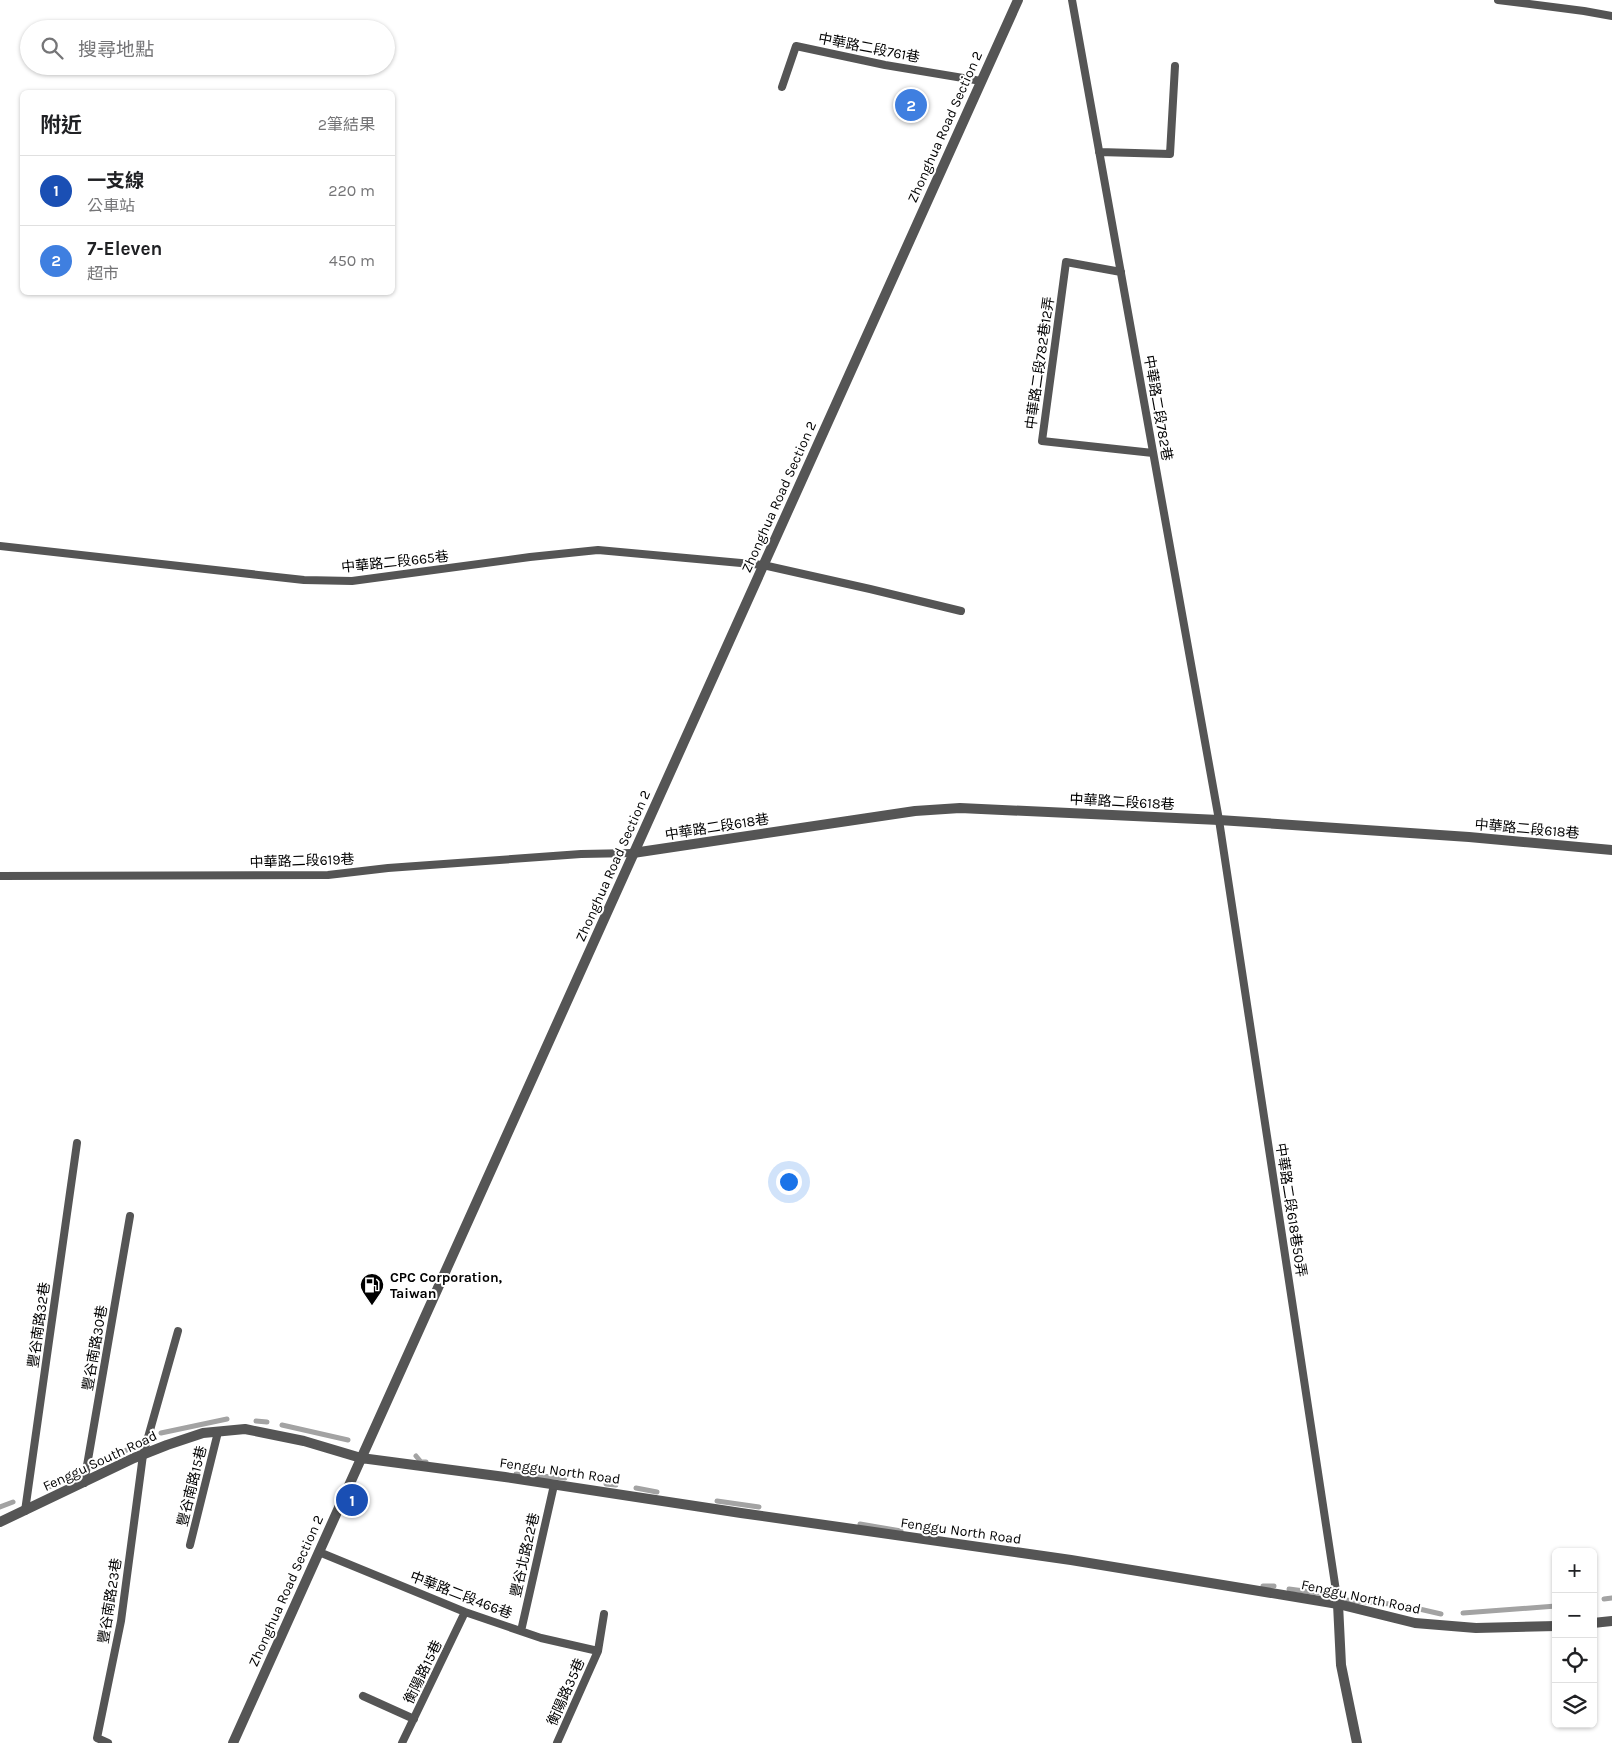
<!DOCTYPE html>
<html lang="zh-TW">
<meta charset="utf-8">
<style>
:root{--surface:#fff;--page:#f2f2f2;--text:#202124;--muted:#757577;--line:#e0e0e0;--accent:#7c3aed}
body{margin:0;font-family:Karla,"Noto Sans TC",sans-serif;background:var(--page);color:var(--text)}
.controls{position:absolute;right:15px;bottom:15px;display:grid;overflow:hidden;border-radius:8px;box-shadow:0 1px 4px #0004}
.controls button{width:45px;height:45px;display:grid;place-items:center;padding:0;border:0;border-bottom:1px solid var(--line);background:var(--surface);color:var(--text);font:25px sans-serif}
.you{position:absolute;left:788px;top:1181px;width:18px;height:18px;margin:-12px;border:4px solid #fff;border-radius:50%;background:#1a73e8;box-shadow:0 0 0 8px #1a73e833}
.badge{display:grid;place-items:center;width:32px;height:32px;border-radius:50%;background:var(--accent);color:#fff;font-size:16px;font-weight:700}
.pin{position:absolute;translate:-50% -50%;border:2px solid #fff;box-shadow:0 1px 5px #0006}
.list{margin:0;padding:0;list-style:none}
h2{display:flex;justify-content:space-between;align-items:center;height:65px;margin:0;padding:0 20px;font-size:21px}
h2 small{font-size:16px;font-weight:400;color:var(--muted)}
.list li{display:grid;grid-template-columns:32px 1fr auto;gap:15px;align-items:center;box-sizing:border-box;height:70px;padding:0 20px;border-top:1px solid var(--line)}
.list b{display:block;font-size:19px;white-space:nowrap}
.list p{margin:0;font-size:16px;white-space:nowrap;color:var(--muted)}
.list em{font-size:16px;font-style:normal;color:var(--muted)}
.icon{flex:none;width:28px;height:28px;fill:none;stroke:currentColor;stroke-width:2;stroke-linecap:round;stroke-linejoin:round}
.map{position:relative;flex:none;width:1612px;height:1743px;overflow:hidden}
.search{position:absolute;background:var(--surface);box-shadow:0 1px 4px #0004;left:20px;top:20px;width:375px;height:55px;display:flex;align-items:center;gap:12px;box-sizing:border-box;padding:0 18px;border-radius:28px;color:var(--muted);font-size:19px}
.panel{position:absolute;background:var(--surface);box-shadow:0 1px 4px #0004;left:20px;top:90px;width:375px;height:205px;border-radius:8px}
.map>svg:first-child{display:block}
</style>
<div class="map">
<svg width="1612" height="1743" viewBox="0 0 1612 1743">
<rect width="100%" height="100%" fill="#fff"/>
<g fill="none" stroke-linecap="round" stroke-linejoin="round">
<path stroke="#a3a3a3" stroke-width="5" d="M 256,1421 L 267,1422
M 282,1425 L 348,1440
M 161,1433 L 227,1419
M 416,1456 L 421,1462 L 426,1462
M 96,1465 L 139,1444
M 516,1474 L 565,1478
M 606,1484 L 616,1485
M 49,1487 L 76,1475
M 636,1488 L 657,1492
M 717,1501 L 759,1507
M 0,1507 L 13,1502
M 860,1524 L 901,1531
M 1263,1586 L 1274,1586
M 1289,1589 L 1327,1594
M 1604,1599 L 1612,1598
M 1345,1600 L 1402,1605 L 1441,1614
M 1463,1613 L 1556,1606"/>
<path stroke="#555" stroke-width="8" d="M 1072,0 L 1219,820 L 1338,1604
M 1498,0 L 1584,11 L 1612,16
M 782,87 L 796,46 L 885,65 L 981,81
M 1099,152 L 1170,154 L 1175,66
M 1121,272 L 1066,262 L 1042,441 L 1153,453
M 0,546 L 304,580 L 352,581 L 530,557 L 598,550 L 763,565 L 870,589 L 961,611
M 0,876 L 328,875 L 388,868 L 581,854 L 633,853
M 84,1483 L 130,1216
M 25,1511 L 77,1143
M 190,1545 L 218,1432
M 319,1552 L 465,1612 L 541,1638 L 598,1651
M 521,1631 L 554,1485
M 363,1696 L 414,1719
M 108,1743 L 97,1738 L 121,1621 L 143,1455 L 178,1331
M 402,1743 L 465,1612
M 557,1743 L 598,1651 L 604,1614"/>
<path stroke="#555" stroke-width="10" d="M 633,853 L 915,811 L 960,808 L 1219,820 L 1469,837 L 1612,850
M 1338,1604 L 1341,1665 L 1357,1743"/>
<path stroke="#555" stroke-width="10" d="M 0,1522 L 134,1458 L 167,1445 L 203,1433 L 245,1429 L 304,1441 L 361,1458 L 505,1477 L 741,1513 L 1071,1560 L 1338,1604 L 1415,1623 L 1476,1628 L 1556,1626
M 1593,1623 L 1612,1621
M 233,1743 L 1018,0"/>
</g>
<defs>
<g id="fuel-pin" transform="scale(1.25)"><path d="M0 17L-7.5 6A9.5 9.5 0 1 1 7.5 6Z" fill="#000" stroke="#fff"/><path d="M-5.5-6h7V0h2V4h1.3V-2.5L3-4.5l.8-.8L6-3V5H2.5V1h-1V6h-7ZM-4.2-4.7v3.2H.2V-4.7Z" fill="#fff"/></g>
</defs>
<g fill-rule="evenodd">
<use href="#fuel-pin" x="372" y="1285"/>
</g>
<g text-anchor="middle" dominant-baseline="central" stroke-width="4" stroke-linejoin="round" paint-order="stroke">
<g font-size="14" fill="#000" stroke="#fff">
<text transform="translate(869 48) rotate(11)">中華路二段761巷</text>
<text transform="translate(945 127) rotate(-66)">Zhonghua Road Section 2</text>
<text transform="translate(1040 363) rotate(-82)">中華路二段782巷12弄</text>
<text transform="translate(1158 408) rotate(80)">中華路二段782巷</text>
<text transform="translate(779 497) rotate(-66)">Zhonghua Road Section 2</text>
<text transform="translate(395 562) rotate(-6)">中華路二段665巷</text>
<text transform="translate(1122 802) rotate(3)">中華路二段618巷</text>
<text transform="translate(717 827) rotate(-9)">中華路二段618巷</text>
<text transform="translate(1527 829) rotate(5)">中華路二段618巷</text>
<text transform="translate(302 861) rotate(-2)">中華路二段619巷</text>
<text transform="translate(613 866) rotate(-66)">Zhonghua Road Section 2</text>
<text transform="translate(1291 1210) rotate(81)">中華路二段618巷50弄</text>
<text transform="translate(39 1325) rotate(-82)">豐谷南路32巷</text>
<text transform="translate(95 1348) rotate(-80)">豐谷南路30巷</text>
<text transform="translate(100 1461) rotate(-25)">Fenggu South Road</text>
<text transform="translate(560 1471) rotate(8)">Fenggu North Road</text>
<text transform="translate(192 1486) rotate(-76)">豐谷南路15巷</text>
<text transform="translate(961 1531) rotate(8)">Fenggu North Road</text>
<text transform="translate(525 1555) rotate(-77)">豐谷北路22巷</text>
<text transform="translate(286 1591) rotate(-66)">Zhonghua Road Section 2</text>
<text transform="translate(461 1595) rotate(21)">中華路二段466巷</text>
<text transform="translate(1361 1597) rotate(12)">Fenggu North Road</text>
<text transform="translate(110 1601) rotate(-81)">豐谷南路23巷</text>
<text transform="translate(423 1672) rotate(-64)">衡陽路15巷</text>
<text transform="translate(566 1692) rotate(-66)">衡陽路35巷</text>
</g>
<g font-size="14" font-weight="bold" fill="#000" stroke="#fff" text-anchor="start">
<text x="390" y="1277">CPC Corporation,<tspan x="390" dy="16">Taiwan</tspan></text>
</g>
</g>
</svg>
<div class="controls">
<button>+</button>
<button>−</button>
<button><svg class="icon" aria-label="locate" viewBox="0 0 24 24"><circle cx="12" cy="12" r="6"/><path d="M12 2v4M12 18v4M2 12h4M18 12h4"/></svg></button>
<button><svg class="icon" aria-label="layers" viewBox="0 0 24 24"><path d="M12 4l9 5-9 5-9-5zM3 14l9 5 9-5"/></svg></button>
</div>
<div class="you"></div>
<div class="pin badge" style="left:352px;top:1500px;background:#1a4fb4">1</div>
<div class="pin badge" style="left:911px;top:105px;background:#3f7fe0">2</div>
<div class="search"><svg class="icon" aria-label="search" viewBox="0 0 24 24"><circle cx="10" cy="10" r="6"/><path d="M15 15l6 6"/></svg>搜尋地點</div>
<section class="panel">
<h2>附近<small>2筆結果</small></h2>
<ul class="list">
<li><span class="badge" style="background:#1a4fb4">1</span><div><b>一支線</b><p>公車站</p></div><em>220 m</em></li>
<li><span class="badge" style="background:#3f7fe0">2</span><div><b>7-Eleven</b><p>超市</p></div><em>450 m</em></li>
</ul>
</section>
</div>
